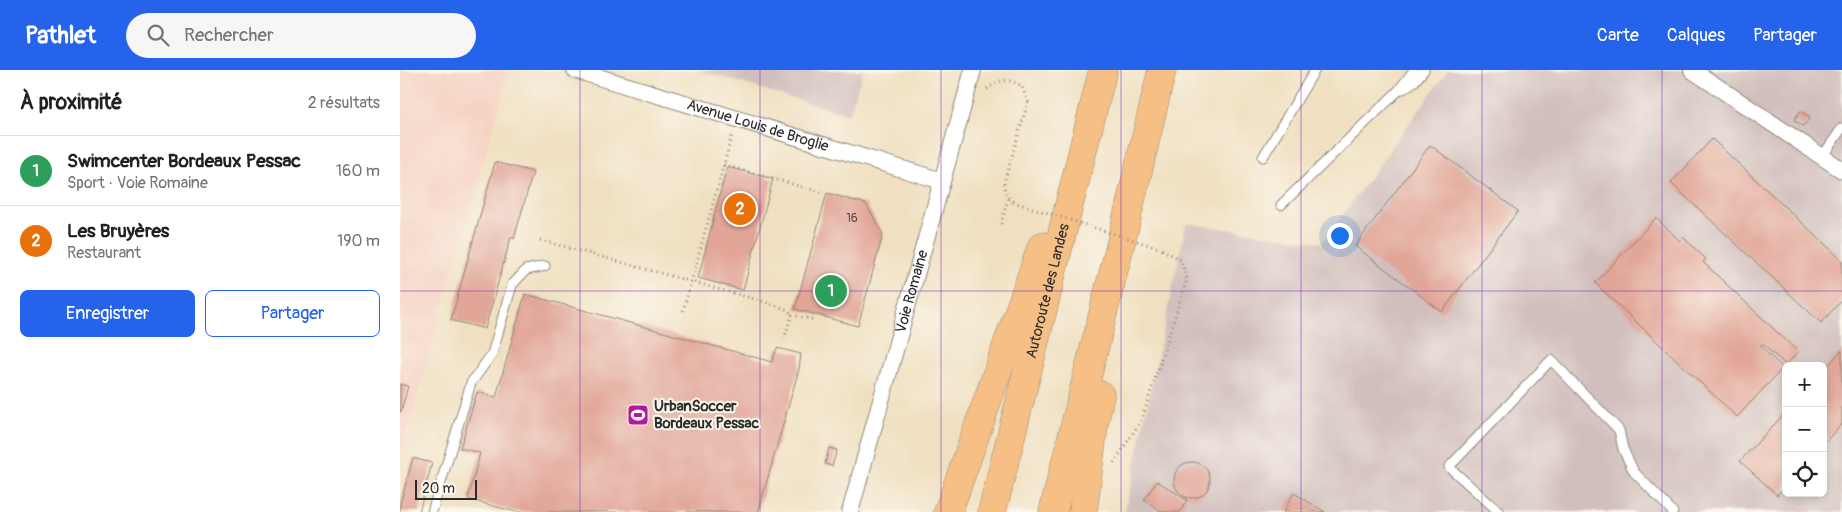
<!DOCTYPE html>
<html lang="fr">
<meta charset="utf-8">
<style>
:root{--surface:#fff;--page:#f6f6f6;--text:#202124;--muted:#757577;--line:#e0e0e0;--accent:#2563eb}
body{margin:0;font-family:Pangolin,sans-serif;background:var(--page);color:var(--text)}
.controls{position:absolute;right:15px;bottom:15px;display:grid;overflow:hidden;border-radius:8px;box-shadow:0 2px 8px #0003}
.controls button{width:45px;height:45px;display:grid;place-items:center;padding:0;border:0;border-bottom:1px solid var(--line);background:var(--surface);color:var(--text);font:25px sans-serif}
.scale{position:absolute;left:15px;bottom:12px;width:62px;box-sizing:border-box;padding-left:5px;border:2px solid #2b2b2b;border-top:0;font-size:14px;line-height:18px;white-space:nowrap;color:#2b2b2b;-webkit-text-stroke:4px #fbf7ec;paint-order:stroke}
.you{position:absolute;left:939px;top:165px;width:18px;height:18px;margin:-12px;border:4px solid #fff;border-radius:50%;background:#1a73e8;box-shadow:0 0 0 8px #1a73e833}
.badge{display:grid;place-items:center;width:32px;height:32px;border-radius:50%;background:var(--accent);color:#fff;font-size:16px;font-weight:700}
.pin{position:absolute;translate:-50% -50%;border:2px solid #fff;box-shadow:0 1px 5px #0006}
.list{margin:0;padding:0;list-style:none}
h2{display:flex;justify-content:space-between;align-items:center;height:65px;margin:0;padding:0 20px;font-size:21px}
h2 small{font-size:16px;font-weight:400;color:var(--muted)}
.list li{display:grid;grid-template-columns:32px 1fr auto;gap:15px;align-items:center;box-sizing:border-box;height:70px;padding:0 20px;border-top:1px solid var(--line)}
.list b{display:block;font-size:19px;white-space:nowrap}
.list p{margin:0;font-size:16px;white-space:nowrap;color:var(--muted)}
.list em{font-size:16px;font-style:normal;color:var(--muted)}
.actions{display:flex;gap:10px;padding:15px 20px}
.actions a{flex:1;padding:11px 0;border:1px solid var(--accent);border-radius:8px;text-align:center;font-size:18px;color:var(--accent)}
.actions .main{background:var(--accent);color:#fff}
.icon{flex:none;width:28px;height:28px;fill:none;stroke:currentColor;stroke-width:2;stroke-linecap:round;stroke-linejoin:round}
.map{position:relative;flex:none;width:1442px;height:442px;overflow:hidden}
header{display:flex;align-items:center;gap:30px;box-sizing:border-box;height:70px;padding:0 25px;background:var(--accent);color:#fff}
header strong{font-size:24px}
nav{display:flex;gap:28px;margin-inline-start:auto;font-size:18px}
.search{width:350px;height:45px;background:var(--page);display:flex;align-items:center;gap:12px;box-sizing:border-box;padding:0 18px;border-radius:28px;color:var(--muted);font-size:19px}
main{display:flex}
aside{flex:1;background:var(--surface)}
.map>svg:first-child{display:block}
</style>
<header>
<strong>Pathlet</strong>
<div class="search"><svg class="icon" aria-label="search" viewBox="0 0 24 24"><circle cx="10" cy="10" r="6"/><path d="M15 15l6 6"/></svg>Rechercher</div>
<nav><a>Carte</a><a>Calques</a><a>Partager</a></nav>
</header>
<main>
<aside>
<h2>À proximité<small>2 résultats</small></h2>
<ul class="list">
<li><span class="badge" style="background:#2e9e5b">1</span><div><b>Swimcenter Bordeaux Pessac</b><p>Sport · Voie Romaine</p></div><em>160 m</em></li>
<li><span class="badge" style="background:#e8710a">2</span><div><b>Les Bruyères</b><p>Restaurant</p></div><em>190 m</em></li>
</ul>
<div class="actions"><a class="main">Enregistrer</a><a>Partager</a></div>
</aside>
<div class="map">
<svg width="1442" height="442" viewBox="0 0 1442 442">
<rect width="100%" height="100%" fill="#fbf7ec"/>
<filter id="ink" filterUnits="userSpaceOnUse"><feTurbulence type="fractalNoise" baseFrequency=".02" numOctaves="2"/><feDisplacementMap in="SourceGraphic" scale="10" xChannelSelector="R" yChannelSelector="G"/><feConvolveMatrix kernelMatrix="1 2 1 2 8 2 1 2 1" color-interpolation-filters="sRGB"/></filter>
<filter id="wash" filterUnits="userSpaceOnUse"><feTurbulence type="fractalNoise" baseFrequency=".0096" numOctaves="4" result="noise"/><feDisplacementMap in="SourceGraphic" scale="20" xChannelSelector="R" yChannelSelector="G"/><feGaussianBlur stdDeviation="1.12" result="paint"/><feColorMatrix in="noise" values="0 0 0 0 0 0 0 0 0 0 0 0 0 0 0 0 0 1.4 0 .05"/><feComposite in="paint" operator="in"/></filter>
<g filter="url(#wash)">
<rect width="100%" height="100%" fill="#f0e0c1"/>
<path fill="#f5d2c2" d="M 0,0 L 109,0 L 0,388 Z"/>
<path fill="#d1bfbd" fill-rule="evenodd" d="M 298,0 L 463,0 L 449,45 Z
M 1048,0 L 1442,0 L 1442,442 L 725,442 L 786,153 L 922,173 ZM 1386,296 L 1423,296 L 1423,423 L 1386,423 Z"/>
<g id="blocks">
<path fill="#e1a698" d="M 1400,41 L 1410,48 L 1403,56 L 1394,50 Z
M 1312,69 L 1442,190 L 1442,230 L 1421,253 L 1271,113 Z
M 1030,75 L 1118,141 L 1042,242 L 955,176 Z
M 95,92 L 133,102 L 114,169 L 111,167 L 85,259 L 51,250 Z
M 327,97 L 373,109 L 343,220 L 298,208 Z
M 427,123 L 466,134 L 483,164 L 458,256 L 395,239 Z
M 1256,148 L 1280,171 L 1283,167 L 1306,189 L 1303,192 L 1398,282 L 1386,295 L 1362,274 L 1360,276 L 1383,298 L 1337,347 L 1195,213 Z
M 125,224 L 372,292 L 377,278 L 401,284 L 399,299 L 358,442 L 116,442 L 68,429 L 80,383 L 60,378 L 77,322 L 96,327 Z
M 1442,280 L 1442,354 L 1423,374 L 1423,301 Z
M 0,314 L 8,316 L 1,342 L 0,342 Z
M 1386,342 L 1386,415 L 1377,425 L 1340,391 Z
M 429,378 L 437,380 L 432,396 L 425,394 Z
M 13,388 L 32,393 L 19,442 L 0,442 L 0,434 Z
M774 410a18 18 0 1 1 36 0a18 18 0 1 1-36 0Z
M 757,411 L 787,430 L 780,442 L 763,442 L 744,430 Z
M 894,423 L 925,442 L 883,442 Z"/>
</g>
</g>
<g filter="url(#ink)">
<use href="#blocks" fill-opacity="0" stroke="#8e8676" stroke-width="1"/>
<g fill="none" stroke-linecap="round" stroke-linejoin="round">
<g stroke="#8e8676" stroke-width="11">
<path id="service" d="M 1003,19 L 1015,11 L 1024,0
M 863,87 L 915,0
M 1422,87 L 1442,58
M 881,135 L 998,21 L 1014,0
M 32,442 L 71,313 L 92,284 L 112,215 L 126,200 L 145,196
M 1099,442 L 1049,397 L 1151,290 L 1219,360 L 1223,379 L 1234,402 L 1273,442"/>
</g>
<g stroke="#8e8676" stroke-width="18">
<g id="minor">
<path id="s1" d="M 175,0 L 542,111"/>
<path d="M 1292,0 L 1442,100"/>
<path id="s2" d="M 450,442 L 573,0"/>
</g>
</g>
<g stroke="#8e8676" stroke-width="29">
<g id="motorway">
<path d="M 548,442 L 642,176"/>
<path id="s3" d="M 592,442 L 703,0"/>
<path d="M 653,442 L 724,160 L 762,0"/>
<path d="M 683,442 L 694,355 L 700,325"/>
</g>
</g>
<path stroke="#8e8676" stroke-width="3" stroke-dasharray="1 4" stroke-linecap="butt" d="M 587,19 C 601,8 607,8 622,16 L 628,32 L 604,113 C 604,121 607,127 613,132
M 324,95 L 424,123
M 601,154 L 608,129
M 140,170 L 362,231 L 388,240 L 392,245
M 283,241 L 332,65
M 384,269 L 392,245 L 416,250
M 714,393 L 742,349 L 787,209 L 781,190 L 759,178"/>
<use href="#service" stroke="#fff" stroke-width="9"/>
<use href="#minor" stroke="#fff" stroke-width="16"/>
<use href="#motorway" stroke="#f5bf86" stroke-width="28"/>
<path stroke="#8e8676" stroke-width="3" stroke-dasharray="1 4" stroke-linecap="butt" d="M 613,132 L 759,178"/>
</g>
</g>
<path fill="none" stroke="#7b2cbf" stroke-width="1" stroke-opacity="0.55" d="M 180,0 L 180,442M 360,0 L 360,442M 541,0 L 541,442M 721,0 L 721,442M 901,0 L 901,442M 1082,0 L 1082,442M 1262,0 L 1262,442M 0,221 L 1442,221"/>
<defs>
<g id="stadium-square" transform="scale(1.125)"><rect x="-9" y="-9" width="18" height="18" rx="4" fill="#b5179e" stroke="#fbf7ec"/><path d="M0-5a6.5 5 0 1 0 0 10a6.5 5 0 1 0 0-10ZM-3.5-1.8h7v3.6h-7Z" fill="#fff"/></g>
</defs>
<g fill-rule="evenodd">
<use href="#stadium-square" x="238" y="345"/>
</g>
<g text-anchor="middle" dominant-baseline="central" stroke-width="4" stroke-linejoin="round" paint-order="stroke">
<g font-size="12" fill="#584a46">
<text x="452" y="148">16</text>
</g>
<g font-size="15" fill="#2b2b2b" stroke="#fbf7ec">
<text stroke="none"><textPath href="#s1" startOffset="191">Avenue Louis de Broglie</textPath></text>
<text stroke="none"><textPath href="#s2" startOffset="229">Voie Romaine</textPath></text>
<text stroke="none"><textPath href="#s3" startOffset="228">Autoroute des Landes</textPath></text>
</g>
<g font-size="15" font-weight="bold" fill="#2b2b2b" stroke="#fbf7ec" text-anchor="start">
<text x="254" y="336">UrbanSoccer<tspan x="254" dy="17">Bordeaux Pessac</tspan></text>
</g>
</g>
</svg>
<div class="controls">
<button>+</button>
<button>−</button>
<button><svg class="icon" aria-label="locate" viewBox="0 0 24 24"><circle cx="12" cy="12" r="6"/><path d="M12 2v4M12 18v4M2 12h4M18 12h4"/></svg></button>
</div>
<div class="scale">20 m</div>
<div class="you"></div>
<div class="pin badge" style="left:431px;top:221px;background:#2e9e5b">1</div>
<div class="pin badge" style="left:340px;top:139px;background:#e8710a">2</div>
</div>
</main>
